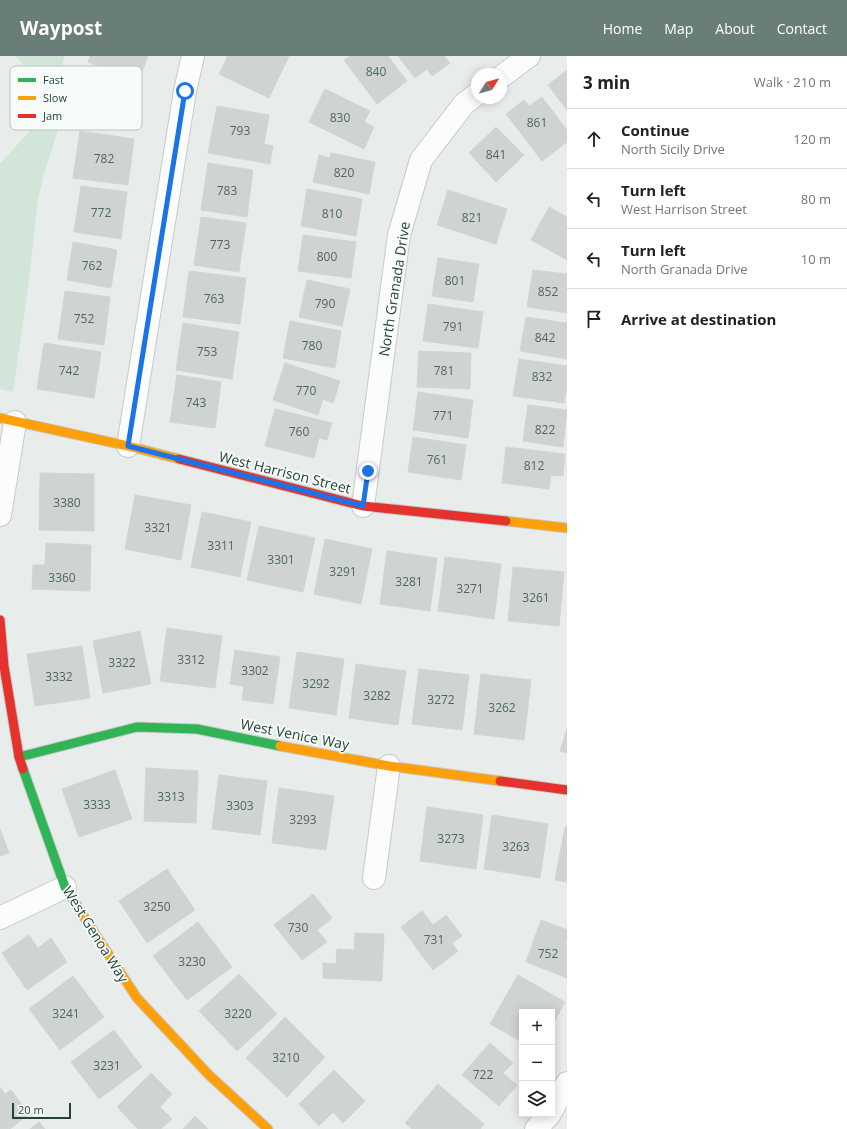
<!DOCTYPE html>
<meta charset="utf-8">
<style>
:root{--surface:#fff;--page:#f2f2f2;--text:#202124;--muted:#757577;--line:#e0e0e0;--accent:#697e78}
body{margin:0;font-family:"Open Sans",sans-serif;background:var(--page);color:var(--text)}
.controls{position:absolute;right:12px;bottom:12px;display:grid;overflow:hidden;border-radius:0px;box-shadow:0 2px 10px #0003}
.controls button{width:36px;height:36px;display:grid;place-items:center;padding:0;border:0;border-bottom:1px solid var(--line);background:var(--surface);color:var(--text);font:20px sans-serif}
.compass{position:absolute;left:471px;top:12px;width:36px;height:36px;border-radius:50%;background:var(--surface);box-shadow:0 2px 10px #0003;rotate:53deg}
.scale{position:absolute;left:12px;bottom:10px;width:59px;box-sizing:border-box;padding-left:4px;border:2px solid #24423a;border-top:0;font-size:11px;line-height:14px;white-space:nowrap;color:#24423a;-webkit-text-stroke:3px #f7fbf9;paint-order:stroke}
.stop{position:absolute;width:12px;height:12px;margin:-9px;border:3px solid #1a73e8;border-radius:50%;background:#fff}
.stop.end{background:#1a73e8;border-color:#fff;box-shadow:0 1px 4px #0008}
.list{margin:0;padding:0;list-style:none}
h2{display:flex;justify-content:space-between;align-items:center;height:52px;margin:0;padding:0 16px;font-size:17px}
h2 small{font-size:13px;font-weight:400;color:var(--muted)}
.list li{display:grid;grid-template-columns:26px 1fr auto;gap:12px;align-items:center;box-sizing:border-box;height:60px;padding:0 16px;border-top:1px solid var(--line)}
.list b{display:block;font-size:15px;white-space:nowrap}
.list p{margin:0;font-size:13px;white-space:nowrap;color:var(--muted)}
.list em{font-size:13px;font-style:normal;color:var(--muted)}
.icon{flex:none;width:22px;height:22px;fill:none;stroke:currentColor;stroke-width:2;stroke-linecap:round;stroke-linejoin:round}
.map{position:relative;flex:none;width:567px;height:1073px;overflow:hidden}
header{display:flex;align-items:center;gap:24px;box-sizing:border-box;height:56px;padding:0 20px;background:var(--accent);color:#fff}
header strong{font-size:19px}
nav{display:flex;gap:22px;margin-inline-start:auto;font-size:14px}
main{display:flex}
aside{flex:1;background:var(--surface)}
.map>svg:first-child{display:block}
</style>
<header>
<strong>Waypost</strong>
<nav><a>Home</a><a>Map</a><a>About</a><a>Contact</a></nav>
</header>
<main>
<div class="map">
<svg width="567" height="1073" viewBox="0 0 567 1073">
<rect width="100%" height="100%" fill="#e8edeb"/>
<path fill="#d1e6d8" d="M 16,0 L 64,0 L 60,21 L 63,59 L 44,118 L 38,143 L 29,225 L 13,336 L 0,333 L 0,108 L 54,48 Z"/>
<path fill="#cfd4d2" stroke="#d1d6d4" d="M 90,0 L 148,0 L 138,26 L 88,6 Z
M 228,0 L 289,0 L 269,42 L 219,18 Z
M 350,0 L 388,0 L 407,25 L 377,48 L 344,4 Z
M 398,0 L 444,0 L 450,7 L 432,20 L 427,13 L 415,22 Z
M 567,14 L 567,54 L 548,29 Z
M 325,33 L 370,55 L 364,66 L 374,71 L 364,93 L 309,66 Z
M 542,41 L 567,74 L 567,86 L 542,105 L 506,58 L 524,44 L 529,50 Z
M 217,50 L 269,59 L 264,88 L 273,90 L 270,108 L 208,97 Z
M 496,71 L 524,99 L 496,126 L 469,97 Z
M 80,75 L 134,83 L 128,129 L 73,122 Z
M 331,97 L 375,106 L 369,138 L 313,126 L 319,99 L 330,102 Z
M 208,107 L 253,114 L 247,161 L 201,154 Z
M 81,130 L 127,136 L 121,183 L 74,176 Z
M 307,133 L 362,143 L 356,180 L 301,170 Z
M 448,134 L 507,153 L 496,188 L 437,169 Z
M 549,151 L 567,161 L 567,204 L 531,184 Z
M 201,161 L 246,167 L 239,216 L 194,209 Z
M 303,179 L 356,186 L 351,222 L 298,215 Z
M 73,186 L 117,194 L 111,232 L 67,224 Z
M 438,202 L 479,208 L 473,246 L 432,240 Z
M 533,214 L 567,218 L 567,257 L 527,251 Z
M 189,215 L 246,222 L 240,268 L 183,261 Z
M 307,224 L 350,233 L 342,270 L 299,261 Z
M 65,235 L 110,241 L 104,289 L 58,283 Z
M 428,248 L 483,256 L 478,292 L 423,285 Z
M 526,261 L 567,267 L 567,303 L 520,295 Z
M 290,265 L 341,275 L 335,312 L 283,302 Z
M 183,267 L 239,276 L 232,323 L 176,314 Z
M 44,287 L 101,296 L 94,342 L 37,333 Z
M 419,295 L 471,297 L 470,333 L 417,331 Z
M 519,303 L 567,310 L 567,331 L 564,347 L 513,340 Z
M 285,307 L 340,325 L 333,347 L 323,343 L 318,359 L 273,344 Z
M 177,319 L 221,326 L 215,372 L 170,366 Z
M 418,336 L 473,344 L 468,382 L 413,374 Z
M 528,349 L 567,354 L 563,391 L 523,385 Z
M 275,353 L 332,367 L 327,384 L 319,382 L 314,402 L 265,390 Z
M 413,381 L 466,389 L 461,424 L 408,416 Z
M 506,391 L 565,398 L 563,420 L 551,419 L 549,433 L 502,427 Z
M 40,417 L 94,418 L 94,475 L 39,474 Z
M 135,439 L 191,449 L 181,504 L 125,493 Z
M 202,456 L 251,466 L 240,521 L 191,511 Z
M 259,470 L 315,482 L 303,536 L 247,524 Z
M 325,483 L 372,493 L 361,548 L 314,538 Z
M 46,487 L 91,489 L 90,535 L 32,533 L 33,509 L 45,509 Z
M 387,495 L 437,502 L 430,555 L 380,548 Z
M 445,501 L 501,508 L 494,563 L 438,555 Z
M 513,511 L 564,516 L 559,570 L 508,565 Z
M 167,572 L 222,580 L 215,632 L 160,625 Z
M 140,575 L 151,628 L 103,637 L 93,585 Z
M 82,590 L 90,642 L 35,650 L 27,598 Z
M 235,594 L 280,601 L 273,648 L 242,644 L 244,630 L 230,628 Z
M 297,596 L 344,603 L 336,659 L 289,652 Z
M 356,608 L 406,615 L 398,669 L 349,662 Z
M 419,613 L 469,619 L 462,674 L 412,668 Z
M 481,618 L 531,624 L 524,684 L 474,678 Z
M 567,673 L 567,697 L 560,695 Z
M 146,712 L 198,715 L 196,767 L 144,765 Z
M 115,714 L 132,763 L 79,781 L 62,733 Z
M 219,719 L 267,725 L 260,779 L 212,773 Z
M 279,732 L 334,740 L 326,794 L 272,787 Z
M 427,751 L 483,759 L 476,813 L 420,805 Z
M 492,759 L 548,768 L 540,822 L 484,813 Z
M 565,771 L 567,771 L 567,826 L 555,824 Z
M 0,773 L 9,797 L 0,800 Z
M 167,813 L 195,854 L 147,887 L 119,845 Z
M 313,838 L 332,862 L 317,874 L 327,886 L 302,904 L 274,869 Z
M 422,855 L 433,869 L 446,859 L 462,880 L 452,887 L 458,895 L 433,914 L 401,871 Z
M 541,864 L 567,874 L 567,883 L 565,887 L 567,888 L 567,922 L 526,906 Z
M 198,866 L 232,911 L 187,944 L 153,900 Z
M 355,877 L 384,878 L 382,925 L 323,922 L 323,907 L 336,908 L 337,893 L 354,894 Z
M 29,879 L 38,892 L 51,882 L 67,906 L 27,934 L 2,897 Z
M 239,918 L 277,958 L 237,995 L 199,955 Z
M 518,919 L 565,946 L 552,970 L 552,956 L 522,956 L 522,986 L 490,968 Z
M 73,920 L 104,961 L 60,994 L 29,953 Z
M 285,961 L 325,1001 L 287,1041 L 246,1002 Z
M 114,974 L 142,1011 L 99,1043 L 71,1006 Z
M 490,987 L 513,1007 L 503,1017 L 517,1029 L 499,1050 L 462,1019 Z
M 334,1014 L 365,1045 L 343,1067 L 333,1056 L 319,1070 L 299,1048 Z
M 151,1017 L 172,1038 L 160,1051 L 172,1063 L 161,1073 L 138,1073 L 117,1051 Z
M 438,1028 L 484,1068 L 480,1073 L 412,1073 L 405,1067 Z
M 0,1031 L 5,1038 L 11,1034 L 29,1058 L 10,1073 L 0,1073 Z
M 195,1060 L 208,1073 L 183,1073 Z
M 39,1066 L 45,1073 L 30,1073 Z"/>
<g fill="none" stroke-linecap="round" stroke-linejoin="round">
<g stroke="#c5cac8" stroke-width="24">
<path id="street" d="M 501,21 L 529,0
M 128,390 L 185,35 L 193,0
M 363,450 L 399,179 L 421,104 L 464,48 L 477,38
M 0,459 L 15,366
M 374,822 L 389,710
M 0,862 L 65,831
M 552,1054 L 567,1027
M 536,1073 L 550,1058"/>
</g>
<g stroke="#c3cbc8" stroke-width="11">
<path id="fast" d="M 19,701 L 137,671 L 197,673 L 280,690
M 23,713 L 65,831 L 82,858"/>
</g>
<g stroke="#c3cbc8" stroke-width="11">
<path id="slow" d="M 0,362 L 128,390 L 179,403
M 506,465 L 567,472
M 280,690 L 389,710 L 500,725
M 82,858 L 137,942 L 209,1019 L 268,1073"/>
</g>
<g stroke="#c3cbc8" stroke-width="11">
<path id="jam" d="M 179,403 L 363,450 L 506,465
M 0,564 L 4,610 L 19,701 L 23,713
M 500,725 L 567,734"/>
</g>
<use href="#street" stroke="#fcfcfc" stroke-width="22"/>
<use href="#fast" stroke="#30b455" stroke-width="9"/>
<use href="#slow" stroke="#ff9f0a" stroke-width="9"/>
<use href="#jam" stroke="#e5322d" stroke-width="9"/>
</g>
<g fill="none" stroke-linecap="round" stroke-linejoin="round">
<path stroke="#1a73e8" stroke-width="5" d="M 185,35 L 128,390 L 363,450 L 368,415"/>
</g>
<g text-anchor="middle" dominant-baseline="central" stroke-width="3.5" stroke-linejoin="round" paint-order="stroke">
<g font-size="12" fill="#506761">
<text x="376" y="15">840</text>
<text x="340" y="61">830</text>
<text x="537" y="66">861</text>
<text x="240" y="74">793</text>
<text x="496" y="98">841</text>
<text x="104" y="102">782</text>
<text x="344" y="116">820</text>
<text x="227" y="134">783</text>
<text x="101" y="156">772</text>
<text x="332" y="157">810</text>
<text x="472" y="161">821</text>
<text x="220" y="188">773</text>
<text x="327" y="200">800</text>
<text x="92" y="209">762</text>
<text x="455" y="224">801</text>
<text x="548" y="235">852</text>
<text x="214" y="242">763</text>
<text x="325" y="247">790</text>
<text x="84" y="262">752</text>
<text x="453" y="270">791</text>
<text x="545" y="281">842</text>
<text x="312" y="289">780</text>
<text x="207" y="295">753</text>
<text x="69" y="314">742</text>
<text x="444" y="314">781</text>
<text x="542" y="320">832</text>
<text x="306" y="334">770</text>
<text x="196" y="346">743</text>
<text x="443" y="359">771</text>
<text x="545" y="373">822</text>
<text x="299" y="375">760</text>
<text x="437" y="403">761</text>
<text x="534" y="409">812</text>
<text x="67" y="446">3380</text>
<text x="158" y="471">3321</text>
<text x="221" y="489">3311</text>
<text x="281" y="503">3301</text>
<text x="343" y="515">3291</text>
<text x="62" y="521">3360</text>
<text x="409" y="525">3281</text>
<text x="470" y="532">3271</text>
<text x="536" y="541">3261</text>
<text x="191" y="603">3312</text>
<text x="122" y="606">3322</text>
<text x="255" y="614">3302</text>
<text x="59" y="620">3332</text>
<text x="316" y="627">3292</text>
<text x="377" y="639">3282</text>
<text x="441" y="643">3272</text>
<text x="502" y="651">3262</text>
<text x="171" y="740">3313</text>
<text x="97" y="748">3333</text>
<text x="240" y="749">3303</text>
<text x="303" y="763">3293</text>
<text x="451" y="782">3273</text>
<text x="516" y="790">3263</text>
<text x="157" y="850">3250</text>
<text x="298" y="871">730</text>
<text x="434" y="883">731</text>
<text x="548" y="897">752</text>
<text x="192" y="905">3230</text>
<text x="66" y="957">3241</text>
<text x="238" y="957">3220</text>
<text x="286" y="1001">3210</text>
<text x="107" y="1009">3231</text>
<text x="483" y="1018">722</text>
</g>
<g font-size="14" fill="#24423a" stroke="#f7fbf9">
<text transform="translate(394 233) rotate(-81)">North Granada Drive</text>
<text transform="translate(285 416) rotate(14)">West Harrison Street</text>
<text transform="translate(295 678) rotate(11)">West Venice Way</text>
<text transform="translate(96 878) rotate(58)">West Genoa Way</text>
</g>
</g>
<rect x="10" y="10" width="132" height="64" rx="6" fill="#f7fbf9" stroke="#b8c4c0" stroke-width="1"/>
<rect x="18" y="22" width="18" height="4" fill="#30b455"/>
<rect x="18" y="40" width="18" height="4" fill="#ff9f0a"/>
<rect x="18" y="58" width="18" height="4" fill="#e5322d"/>
<g font-size="11" fill="#24423a">
<text x="43" y="28">Fast</text>
<text x="43" y="46">Slow</text>
<text x="43" y="64">Jam</text>
</g>
</svg>
<div class="controls">
<button>+</button>
<button>−</button>
<button><svg class="icon" aria-label="layers" viewBox="0 0 24 24"><path d="M12 4l9 5-9 5-9-5zM3 14l9 5 9-5"/></svg></button>
</div>
<svg class="compass" viewBox="-18 -18 36 36"><path d="M0-13l5 13h-10z" fill="#e53935"/><path d="M0 13l5-13h-10z" fill="#757577"/></svg>
<div class="scale">20 m</div>
<div class="stop" style="left:185px;top:35px"></div>
<div class="stop end" style="left:368px;top:415px"></div>
</div>
<aside>
<h2>3 min<small>Walk · 210 m</small></h2>
<ul class="list">
<li><svg class="icon" aria-label="ahead" viewBox="0 0 24 24"><path d="M12 20V5M6 11l6-6 6 6"/></svg><div><b>Continue</b><p>North Sicily Drive</p></div><em>120 m</em></li>
<li><svg class="icon" aria-label="left" viewBox="0 0 24 24"><path d="M17 20v-9H6M10 6l-5 5 5 5"/></svg><div><b>Turn left</b><p>West Harrison Street</p></div><em>80 m</em></li>
<li><svg class="icon" aria-label="left" viewBox="0 0 24 24"><path d="M17 20v-9H6M10 6l-5 5 5 5"/></svg><div><b>Turn left</b><p>North Granada Drive</p></div><em>10 m</em></li>
<li><svg class="icon" aria-label="arrive" viewBox="0 0 24 24"><path d="M6 21V4h12l-3 4 3 4H6"/></svg><div><b>Arrive at destination</b></div></li>
</ul>
</aside>
</main>
